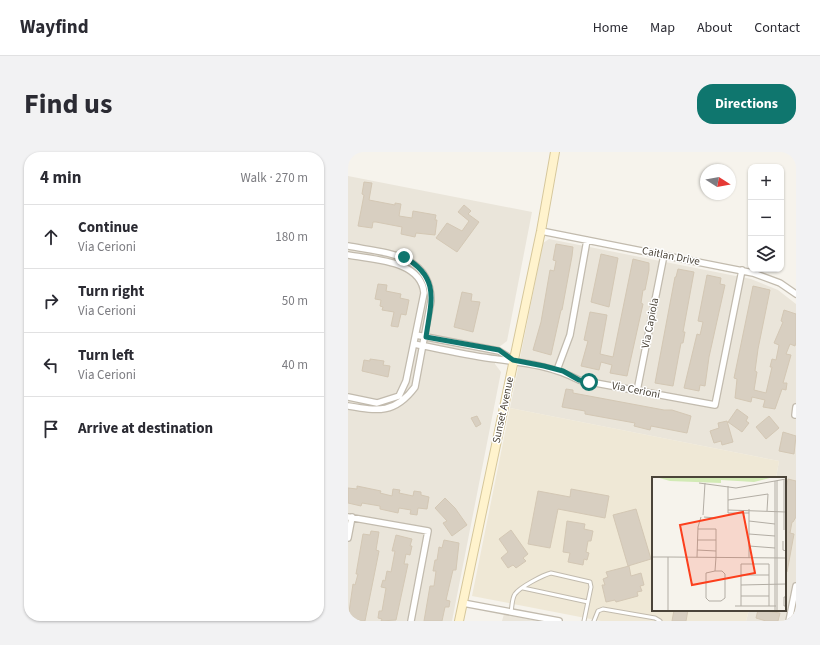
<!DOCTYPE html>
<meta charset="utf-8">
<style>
:root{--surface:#fff;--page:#f2f2f3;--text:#2b2b33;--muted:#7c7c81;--line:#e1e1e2;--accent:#0f766e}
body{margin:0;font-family:"Source Sans 3",sans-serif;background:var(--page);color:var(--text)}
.controls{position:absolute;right:12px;top:12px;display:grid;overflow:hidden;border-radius:8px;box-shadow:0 1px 3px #0004}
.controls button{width:36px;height:36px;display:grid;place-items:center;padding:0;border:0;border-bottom:1px solid var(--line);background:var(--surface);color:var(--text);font:20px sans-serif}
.compass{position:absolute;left:352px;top:12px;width:36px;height:36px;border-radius:50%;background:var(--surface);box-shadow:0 1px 3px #0004;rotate:101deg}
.stop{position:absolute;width:12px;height:12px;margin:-9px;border:3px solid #0f766e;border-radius:50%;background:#fff}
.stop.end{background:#0f766e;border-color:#fff;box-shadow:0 1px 4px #0008}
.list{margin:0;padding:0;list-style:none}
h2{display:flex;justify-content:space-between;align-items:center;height:52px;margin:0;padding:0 16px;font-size:17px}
h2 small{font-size:13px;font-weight:400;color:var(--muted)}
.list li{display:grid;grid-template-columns:26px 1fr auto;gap:12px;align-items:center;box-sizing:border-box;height:64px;padding:0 16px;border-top:1px solid var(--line)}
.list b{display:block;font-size:15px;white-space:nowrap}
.list p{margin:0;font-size:13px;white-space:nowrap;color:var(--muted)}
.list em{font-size:13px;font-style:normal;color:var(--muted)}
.icon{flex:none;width:22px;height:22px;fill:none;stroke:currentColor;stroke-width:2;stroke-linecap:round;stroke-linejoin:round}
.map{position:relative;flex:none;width:448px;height:469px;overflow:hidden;border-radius:16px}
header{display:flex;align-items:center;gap:24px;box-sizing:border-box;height:56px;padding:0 20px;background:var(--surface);border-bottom:1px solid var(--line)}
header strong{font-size:19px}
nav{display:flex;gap:22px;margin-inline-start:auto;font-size:14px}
.intro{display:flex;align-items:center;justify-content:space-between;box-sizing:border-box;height:96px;padding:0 24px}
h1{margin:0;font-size:28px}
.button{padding:10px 18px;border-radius:16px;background:var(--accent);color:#fff;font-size:14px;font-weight:700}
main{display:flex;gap:24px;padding:0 24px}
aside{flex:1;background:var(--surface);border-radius:16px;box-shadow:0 1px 3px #0004}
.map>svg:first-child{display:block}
</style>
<header>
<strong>Wayfind</strong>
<nav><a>Home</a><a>Map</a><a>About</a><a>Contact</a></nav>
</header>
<div class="intro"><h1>Find us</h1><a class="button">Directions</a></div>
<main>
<aside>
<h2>4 min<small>Walk · 270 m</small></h2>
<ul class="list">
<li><svg class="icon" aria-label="ahead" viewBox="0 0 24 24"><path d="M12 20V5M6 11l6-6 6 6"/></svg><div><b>Continue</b><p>Via Cerioni</p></div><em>180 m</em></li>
<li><svg class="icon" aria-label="right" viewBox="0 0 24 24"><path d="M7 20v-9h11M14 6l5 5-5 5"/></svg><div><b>Turn right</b><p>Via Cerioni</p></div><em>50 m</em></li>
<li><svg class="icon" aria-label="left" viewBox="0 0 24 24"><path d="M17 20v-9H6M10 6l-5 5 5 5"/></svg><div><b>Turn left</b><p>Via Cerioni</p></div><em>40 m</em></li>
<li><svg class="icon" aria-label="arrive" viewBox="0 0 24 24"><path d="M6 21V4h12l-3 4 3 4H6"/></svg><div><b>Arrive at destination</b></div></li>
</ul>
</aside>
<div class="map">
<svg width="448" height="469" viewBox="0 0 448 469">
<rect width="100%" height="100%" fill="#f6f3ec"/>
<path fill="#eae5da" d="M 0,24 L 184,60 L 159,189 L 151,195 L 147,212 L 153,220 L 104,469 L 0,469 Z
M 201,87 L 403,127 L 430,138 L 448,152 L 448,469 L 398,469 L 401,458 L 437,458 L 437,326 L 428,326 L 431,309 L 162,256 L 195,91 Z
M 156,462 L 190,469 L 154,469 Z"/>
<path fill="#efe8d6" d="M 162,256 L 431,309 L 428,326 L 305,326 L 305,458 L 401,458 L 398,469 L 253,469 L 124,444 Z"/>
<path fill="#d8cfc1" stroke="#d3c7b4" d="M 16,30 L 24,31 L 21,48 L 47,53 L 47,51 L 53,52 L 51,64 L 64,66 L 65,59 L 88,63 L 87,68 L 89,68 L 87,83 L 68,81 L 67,85 L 53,82 L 54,75 L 28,70 L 25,70 L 24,76 L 10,74 L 16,43 L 14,42 Z
M 116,53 L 123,59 L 120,62 L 131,70 L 109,100 L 88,86 L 99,71 L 114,79 L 121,69 L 110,60 Z
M 208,92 L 225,95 L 224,104 L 214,158 L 213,158 L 203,203 L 185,198 L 193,170 L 202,118 L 206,119 L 208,109 L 205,108 Z
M 253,102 L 270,106 L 261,155 L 243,150 Z
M 285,107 L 301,111 L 301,118 L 297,138 L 295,138 L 293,151 L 295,152 L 279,224 L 262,221 L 264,213 L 253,210 L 251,218 L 233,214 L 240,189 L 236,188 L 242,160 L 259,163 L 252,202 L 265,205 Z
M 330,117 L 346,120 L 335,180 L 337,180 L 335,191 L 333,191 L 325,234 L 307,231 L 327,125 L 328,125 Z
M 359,123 L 373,126 L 372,132 L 377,133 L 361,205 L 357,234 L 352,233 L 351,239 L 336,236 L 349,182 L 352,183 L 355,170 L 350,169 Z
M 30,132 L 39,133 L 38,139 L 53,142 L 52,146 L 61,148 L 58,163 L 53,162 L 50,175 L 43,174 L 46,160 L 34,158 L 35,155 L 32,154 L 33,148 L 27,147 Z
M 405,134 L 422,138 L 410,197 L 407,219 L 409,220 L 406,238 L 418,241 L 424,215 L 422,215 L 424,207 L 428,208 L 431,193 L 426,191 L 435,170 L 433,169 L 436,158 L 448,162 L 448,190 L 447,194 L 442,192 L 438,202 L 443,203 L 435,231 L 439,231 L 438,238 L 434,237 L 427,257 L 415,255 L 417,248 L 404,245 L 403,250 L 387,246 L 389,227 L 386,226 Z
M 114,140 L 124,142 L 123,149 L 132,150 L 125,180 L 106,175 Z
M 22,207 L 36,209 L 35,213 L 42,214 L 40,225 L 14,219 L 16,208 L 22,209 Z
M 218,237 L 225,238 L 225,241 L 316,258 L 324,258 L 343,264 L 339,281 L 303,274 L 302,278 L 286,274 L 287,271 L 248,264 L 237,262 L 237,259 L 214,255 Z
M 389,257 L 400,265 L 398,269 L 401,271 L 394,280 L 380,270 Z
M 129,264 L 133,272 L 128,275 L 123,266 Z
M 421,264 L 431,276 L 418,287 L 408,275 Z
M 379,269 L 385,290 L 374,293 L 373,289 L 366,291 L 362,279 L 371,276 L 370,271 Z
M 435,280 L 448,284 L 446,302 L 431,299 Z
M 440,327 L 448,329 L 448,365 L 445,370 L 444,370 L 442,381 L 446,382 L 439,420 L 437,420 L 437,341 Z
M 9,334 L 33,339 L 32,341 L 44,344 L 45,337 L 52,338 L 51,341 L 65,344 L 66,339 L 73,340 L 73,343 L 81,345 L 79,357 L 70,356 L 69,363 L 62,362 L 63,358 L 51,356 L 50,361 L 32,357 L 32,354 L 14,351 L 13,354 L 0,351 L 0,336 L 9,337 Z
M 223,337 L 261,344 L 257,366 L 210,357 L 202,396 L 180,392 L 190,339 L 222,345 Z
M 97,346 L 107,356 L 119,373 L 104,384 L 95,371 L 99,369 L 87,356 Z
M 288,357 L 303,407 L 280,414 L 265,363 Z
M 219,369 L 237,372 L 236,377 L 245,379 L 243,389 L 240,389 L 238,400 L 241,401 L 239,408 L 236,407 L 235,413 L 220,410 L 222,401 L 215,400 Z
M 163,378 L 180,402 L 175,406 L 178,409 L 168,416 L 165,413 L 160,416 L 153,406 L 160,400 L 151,387 Z
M 23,379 L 31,380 L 28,398 L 31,399 L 17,469 L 0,467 L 5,432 L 7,433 L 10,422 L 8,422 L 15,382 L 22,383 Z
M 48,383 L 64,387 L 62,394 L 64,394 L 62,403 L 58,402 L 56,412 L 60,412 L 48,468 L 33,469 L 34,467 L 30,466 L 31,459 L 34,459 L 38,436 L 33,435 L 35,428 L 37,429 L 39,419 L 43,420 L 47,399 L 44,399 Z
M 96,388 L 111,391 L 108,418 L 105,418 L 98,448 L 102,449 L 101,455 L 97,455 L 94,469 L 76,469 L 82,434 L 86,434 L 88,419 L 85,419 L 87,408 L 89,408 L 91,395 L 94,396 Z
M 281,414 L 283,424 L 293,421 L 296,433 L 292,434 L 294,439 L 289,440 L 290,444 L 268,450 L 267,448 L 258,450 L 254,433 L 257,433 L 255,427 L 260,425 L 258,420 Z
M 326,458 L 340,458 L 338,469 L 324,469 Z
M 410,458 L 432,461 L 430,469 L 418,469 L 408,466 Z"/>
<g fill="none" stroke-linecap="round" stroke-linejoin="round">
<g stroke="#c2bbae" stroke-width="5">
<path id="service" d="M 175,436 L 240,450
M 163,460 C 164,455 164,446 167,442 C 172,435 195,423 203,421 L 242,430 L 243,435 L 236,469
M 246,469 L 250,459 L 255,457 L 307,466 L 312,469"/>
</g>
<g stroke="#c2bbae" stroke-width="8">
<path id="minor" d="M 193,79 L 405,121 L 432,131 L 448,142
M 0,94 C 36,101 83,101 83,149 L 67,235 C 47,262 30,259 0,254
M 0,103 C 26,108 73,108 76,141 L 58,229 L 51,244 L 29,251 L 0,245
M 68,183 L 151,199 L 165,208
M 66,192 C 93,197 121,204 148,207 C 178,211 204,214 231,228 L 367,253 L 394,118
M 209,218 L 222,183 L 239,88
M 289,239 L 316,103
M 447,263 L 448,255
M 0,365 L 80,379 L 63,469
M 0,386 L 4,365
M 115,451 L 211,469
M 441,469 L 448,434"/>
</g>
<g stroke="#d6c79b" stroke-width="10">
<path id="secondary" d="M 111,469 L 193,79 L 207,0"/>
</g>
<use href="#service" stroke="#fff" stroke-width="3"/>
<use href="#minor" stroke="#fff" stroke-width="5.5"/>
<use href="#secondary" stroke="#fff3cd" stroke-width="8"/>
</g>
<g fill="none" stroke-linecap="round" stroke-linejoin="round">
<path stroke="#0f766e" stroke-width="5" d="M 56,105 C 93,126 83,149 78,185 L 151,198 L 165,208 L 196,214 L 215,219 L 231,228 L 241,230"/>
</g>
<g text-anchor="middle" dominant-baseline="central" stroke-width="3" stroke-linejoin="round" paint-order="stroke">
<g font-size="11" fill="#4b4439" stroke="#fff">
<text transform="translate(323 104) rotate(11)">Caitlan Drive</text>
<text transform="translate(302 171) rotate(-79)">Via Capiola</text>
<text transform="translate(288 238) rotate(11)">Via Cerioni</text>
<text transform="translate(155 258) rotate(-78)">Sunset Avenue</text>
</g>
</g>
<g transform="translate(304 325)">
<rect width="134" height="134" fill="#f6f3ec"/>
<path d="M 4,0 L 122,0 L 102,5 L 69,3 L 69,6 L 18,4 Z" fill="#d2eab5"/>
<path fill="none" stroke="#b2ada4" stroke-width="1" d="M 132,3 L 132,53M 123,4 L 123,134M 125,4 L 125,134M 47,6 L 84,11 L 134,2M 76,9 L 76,36 L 97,36M 76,23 L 116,17 L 115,34M 97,32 L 97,81M 76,33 L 134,35M 51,38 L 53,6M 52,40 L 64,41M 97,44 L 123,47M 46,52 L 64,52 L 64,80M 97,57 L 123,59M 45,63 L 64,63M 131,64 L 131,73 L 134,74M 97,69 L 123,71M 45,73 L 64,74M 0,80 L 16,80 L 16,134M 16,80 L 134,81M 45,80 L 46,50 L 49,40M 63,94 L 54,96 L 54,121 L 57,124 L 69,124 L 73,121 L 73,97 L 70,94 L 63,94 L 64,80M 89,98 L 117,98M 89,108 L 134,107M 89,119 L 117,119M 134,120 L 132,120 L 132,129 L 134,129M 83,129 L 124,129M 89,129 L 89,87 L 117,87 L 117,129"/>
<path fill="#fc3f1d" fill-opacity="0.15" stroke="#fc3f1d" stroke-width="2" d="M 91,35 L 103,96 L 40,108 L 28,48 Z"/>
<rect width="134" height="134" fill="none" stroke="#4b4439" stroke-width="2"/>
</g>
</svg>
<div class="controls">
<button>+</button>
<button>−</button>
<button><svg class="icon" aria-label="layers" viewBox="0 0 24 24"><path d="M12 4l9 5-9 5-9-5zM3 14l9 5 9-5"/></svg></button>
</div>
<svg class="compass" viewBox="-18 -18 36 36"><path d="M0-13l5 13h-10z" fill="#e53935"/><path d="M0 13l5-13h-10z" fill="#7c7c81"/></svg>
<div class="stop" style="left:241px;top:230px"></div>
<div class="stop end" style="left:56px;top:105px"></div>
</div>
</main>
